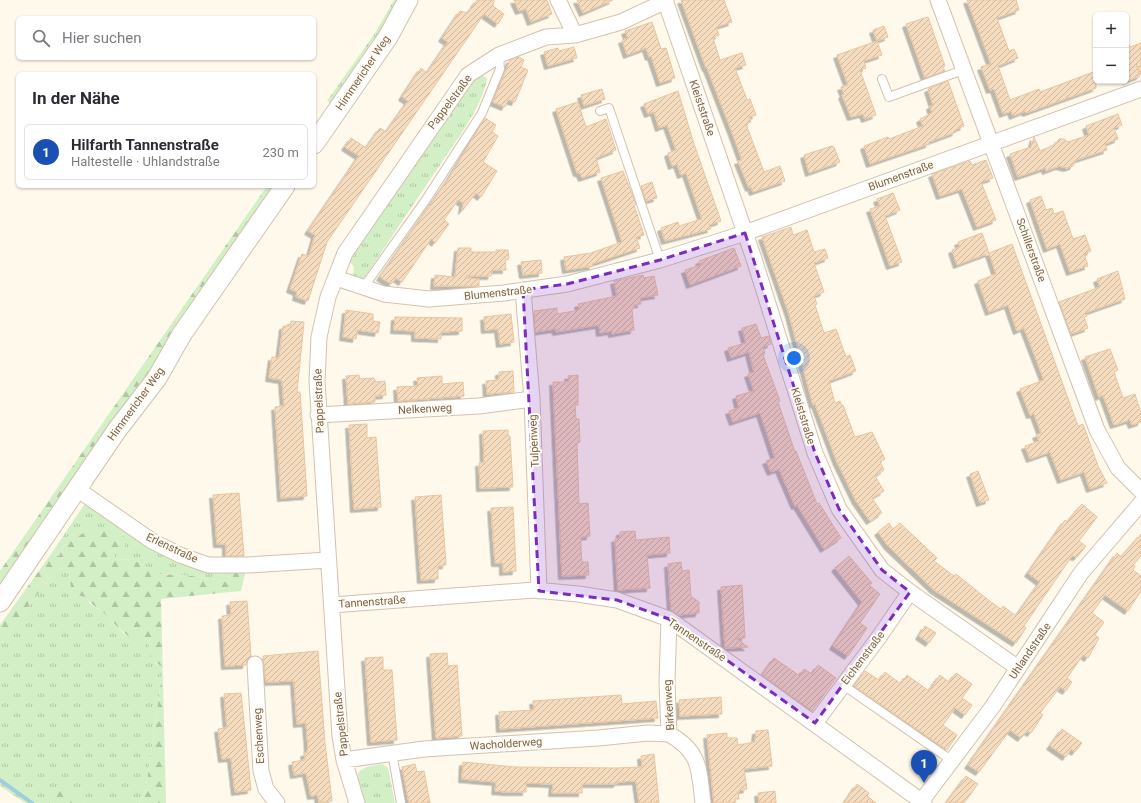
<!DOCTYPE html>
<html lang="de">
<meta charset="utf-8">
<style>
:root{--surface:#fff;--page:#f7f7f7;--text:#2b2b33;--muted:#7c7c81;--line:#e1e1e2;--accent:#db2777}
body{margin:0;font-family:Roboto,sans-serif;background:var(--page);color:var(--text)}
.controls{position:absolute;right:12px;top:12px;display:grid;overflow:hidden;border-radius:6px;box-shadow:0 1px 3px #0004}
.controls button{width:36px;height:36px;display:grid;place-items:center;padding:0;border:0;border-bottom:1px solid var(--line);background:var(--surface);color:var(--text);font:20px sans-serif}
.you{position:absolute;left:794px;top:358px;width:14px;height:14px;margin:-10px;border:3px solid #fff;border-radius:50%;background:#1a73e8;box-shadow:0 0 0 6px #1a73e833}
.badge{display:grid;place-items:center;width:26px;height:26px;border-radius:50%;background:var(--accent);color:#fff;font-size:13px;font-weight:700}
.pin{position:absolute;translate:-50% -33px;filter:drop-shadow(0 1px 2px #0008)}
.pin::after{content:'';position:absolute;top:21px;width:14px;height:12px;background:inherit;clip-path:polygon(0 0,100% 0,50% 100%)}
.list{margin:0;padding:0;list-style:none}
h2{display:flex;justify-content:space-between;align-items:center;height:52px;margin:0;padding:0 16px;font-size:17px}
h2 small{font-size:13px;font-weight:400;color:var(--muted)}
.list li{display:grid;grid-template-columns:26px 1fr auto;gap:12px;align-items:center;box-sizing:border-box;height:56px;margin:0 8px 8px;padding:0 8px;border:1px solid var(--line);border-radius:6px}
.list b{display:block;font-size:15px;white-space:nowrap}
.list p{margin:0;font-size:13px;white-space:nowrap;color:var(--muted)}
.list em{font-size:13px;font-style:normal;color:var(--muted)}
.icon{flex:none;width:22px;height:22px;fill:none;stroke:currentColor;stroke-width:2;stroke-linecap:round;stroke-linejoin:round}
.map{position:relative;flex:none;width:1141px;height:803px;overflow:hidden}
.search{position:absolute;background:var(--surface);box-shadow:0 1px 3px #0004;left:16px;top:16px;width:300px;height:44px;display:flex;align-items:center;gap:10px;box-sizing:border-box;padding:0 14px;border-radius:6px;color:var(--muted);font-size:15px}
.panel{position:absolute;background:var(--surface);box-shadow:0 1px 3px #0004;left:16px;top:72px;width:300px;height:116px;border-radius:6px}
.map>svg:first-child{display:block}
</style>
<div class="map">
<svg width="1141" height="803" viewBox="0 0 1141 803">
<defs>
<pattern id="grass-tufts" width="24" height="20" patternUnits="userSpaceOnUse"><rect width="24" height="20" fill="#d2efc6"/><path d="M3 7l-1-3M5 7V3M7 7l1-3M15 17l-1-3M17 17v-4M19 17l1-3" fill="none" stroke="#b0c5a3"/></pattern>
<pattern id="forest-firs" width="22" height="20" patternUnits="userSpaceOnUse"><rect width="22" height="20" fill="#d2efc6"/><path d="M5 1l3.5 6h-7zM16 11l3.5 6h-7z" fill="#b0c5a3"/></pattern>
<pattern id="building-hatch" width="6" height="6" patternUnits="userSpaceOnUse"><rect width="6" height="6" fill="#f6dcbf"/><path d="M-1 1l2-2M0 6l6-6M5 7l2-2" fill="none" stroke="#ccb69d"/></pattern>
<filter id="shadow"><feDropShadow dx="-3.5" dy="3.5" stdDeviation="0" flood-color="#0004"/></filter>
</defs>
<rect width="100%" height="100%" fill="#fef9eb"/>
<path fill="url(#grass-tufts)" d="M 394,0 L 402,0 L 333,104 L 327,101 L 375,33 Z
M 478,76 L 484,76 L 487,79 C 482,107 456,141 440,165 C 415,202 390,239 365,277 L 357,280 L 353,277 L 354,267 L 350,262 L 360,242 L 470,82 Z
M 86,502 L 165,556 L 185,565 L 213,571 L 231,572 L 229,582 L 192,576 L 159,574 L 132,559 L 116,560 L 114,556 L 112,529 L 101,531 L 64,545 L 59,556 L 51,554 Z
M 64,567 L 69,570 L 71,590 L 86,596 L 90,604 L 103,612 L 124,634 L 139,638 L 144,637 L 148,641 L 156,664 L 163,666 L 146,788 L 142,798 L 137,803 L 84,803 L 63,785 L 49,803 L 25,803 L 0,786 L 0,644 L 52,575 Z
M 382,764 L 388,768 L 395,803 L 364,803 C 356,776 349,769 382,764 Z"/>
<path fill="url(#forest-firs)" d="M 267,186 L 276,186 L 236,247 L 0,590 L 0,571 Z
M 112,529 C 123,531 125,535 125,547 L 114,554 L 116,560 L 132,559 L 159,574 L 192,576 L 229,582 L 231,572 L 246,570 L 241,591 L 161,599 L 166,803 L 137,803 L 142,798 L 146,788 L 163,667 L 151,660 L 148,641 L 144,637 L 135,640 C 122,633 114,623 104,613 C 97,607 91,605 86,597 L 76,595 L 71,590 L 69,570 L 64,567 L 52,575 L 0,644 L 0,625 L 51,554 L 59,556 L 64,545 L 85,532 Z
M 63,784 L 84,803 L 49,803 Z"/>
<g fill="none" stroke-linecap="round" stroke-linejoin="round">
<path stroke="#a1cdde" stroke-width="4" d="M 0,780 L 32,803"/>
</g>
<path fill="url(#building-hatch)" stroke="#ebc49e" filter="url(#shadow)" d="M 477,0 L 494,0 L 493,6 L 504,14 L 498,24 L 484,14 L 327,242 L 308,301 L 296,297 L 297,292 L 290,289 L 302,254 L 309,256 L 315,235 L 308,231 L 359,156 L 345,147 L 351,138 L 366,148 L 380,128 L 386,132 L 408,101 L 402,97 L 407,89 L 421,68 L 427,73 L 437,58 L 448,42 L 442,38 L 460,11 L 468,13 Z
M 514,0 L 547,0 L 552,14 L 531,22 L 526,9 L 519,11 Z
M 577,0 L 613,0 L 583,13 Z
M 681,0 L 724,0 L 732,22 L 716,27 L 719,35 L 713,38 L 720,60 L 742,53 L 746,65 L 735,68 L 747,100 L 750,99 L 756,115 L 749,117 L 751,122 L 746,124 L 764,172 L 780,166 L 785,181 L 753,192 L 751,187 L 749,188 L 738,161 L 742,160 L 733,135 L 707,68 L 706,68 Z
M 967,0 L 1016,0 L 1019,10 L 997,18 L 1009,51 L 1014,49 L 1018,58 L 998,66 L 1010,100 L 1039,89 L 1040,92 L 1096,71 L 1096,88 L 1026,113 L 1025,111 L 1013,116 L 1011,111 L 1003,114 L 994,89 L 990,90 L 981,67 L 991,64 Z
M 928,17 L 945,66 L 943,67 L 945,71 L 925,78 L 906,24 Z
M 652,22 L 661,49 L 666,48 L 675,78 L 660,83 L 651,56 L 649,57 L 646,48 L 627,55 L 622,40 L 628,38 L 625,31 Z
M 884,26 L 888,37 L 877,41 L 873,30 Z
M 877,41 L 882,55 L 864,61 L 866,68 L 860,70 L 876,115 L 865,119 L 863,114 L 851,117 L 842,95 L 844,94 L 841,87 L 848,85 L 837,55 Z
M 1126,41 L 1127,41 L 1130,47 L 1141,43 L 1141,75 L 1136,64 L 1140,76 L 1126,81 Z
M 574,47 L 577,58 L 548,66 L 544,52 L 558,48 L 559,51 Z
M 519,57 L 524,60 L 521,67 L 528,70 L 515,102 L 508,100 L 505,107 L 493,102 L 510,60 Z
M 948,81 L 964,126 L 955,130 L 956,132 L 929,142 L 929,144 L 870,164 L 864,146 L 888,137 L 889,139 L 923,126 L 920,119 L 932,113 L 930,106 L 933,105 L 928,89 Z
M 602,89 L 605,99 L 584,106 L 581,95 Z
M 678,91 L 694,144 L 721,221 L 709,225 L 711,229 L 665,241 L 661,228 L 678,222 L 679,226 L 702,219 L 686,173 L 681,175 L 677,164 L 672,166 L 668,153 L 676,150 L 667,125 L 659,128 L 654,112 L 648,114 L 644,104 Z
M 578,102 L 586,127 L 606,119 L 616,150 L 596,158 L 600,172 L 582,178 L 580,173 L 577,173 L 556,109 Z
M 1118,114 L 1122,125 L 1114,128 L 1118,139 L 1105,144 L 1107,150 L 1076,160 L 1073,166 L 1067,168 L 1059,166 L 1046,171 L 1045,168 L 1018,177 L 1010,154 L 1031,147 L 1034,137 L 1040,151 L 1056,144 L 1059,139 L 1064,139 L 1068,142 L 1089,135 L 1086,126 Z
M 485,118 L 496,125 L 492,132 L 498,136 L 483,162 L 497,171 L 481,197 L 476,193 L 462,211 L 463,203 L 458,200 L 444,220 L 449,224 L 435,243 L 431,239 L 402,282 L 396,278 L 391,284 L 380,277 L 449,178 Z
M 832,146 L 834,147 L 840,162 L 809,173 L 804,155 Z
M 986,160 L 993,178 L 981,182 L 996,220 L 977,227 L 962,189 L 940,196 L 932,174 L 970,161 L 972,165 Z
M 623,171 L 636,204 L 634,205 L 644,235 L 636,237 L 640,248 L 592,264 L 593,266 L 566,270 L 564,257 L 591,253 L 622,242 L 601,178 Z
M 652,182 L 657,198 L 646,201 L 641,186 Z
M 893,193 L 900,210 L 885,216 L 902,262 L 890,266 L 870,209 L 880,206 L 877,199 Z
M 1041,196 L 1046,210 L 1052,208 L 1054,214 L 1063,211 L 1073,239 L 1085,235 L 1091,251 L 1084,254 L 1088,266 L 1070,272 L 1060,244 L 1047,249 L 1030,200 Z
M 791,227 L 793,235 L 807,230 L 814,252 L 825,249 L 828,258 L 814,263 L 824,292 L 814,296 L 817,304 L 815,305 L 824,333 L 836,329 L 846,357 L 850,355 L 856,371 L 829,381 L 835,403 L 840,401 L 842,406 L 843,405 L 855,437 L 872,432 L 885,459 L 880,462 L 884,470 L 875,476 L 884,491 L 872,498 L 882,513 L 870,521 L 856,501 L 837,462 L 815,404 L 813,405 L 789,314 L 762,237 Z
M 982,233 L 989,253 L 957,265 L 952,250 L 960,247 L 958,242 Z
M 1012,244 L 1078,426 L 1083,424 L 1098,466 L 1107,483 L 1090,489 L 1084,472 L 1061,480 L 1050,452 L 1030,459 L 1025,446 L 1039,441 L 1036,435 L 1041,433 L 1034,414 L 1030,415 L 1020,389 L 1044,380 L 1024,328 L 1017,331 L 1008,305 L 989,312 L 978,281 L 996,274 L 989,253 Z
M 458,248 L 471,248 L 471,252 L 496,252 L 496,250 L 508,250 L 509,259 L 505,260 L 506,270 L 492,270 L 491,276 L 466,276 L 466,278 L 479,279 L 479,286 L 434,286 L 435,275 L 455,277 Z
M 734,248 L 741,266 L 690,285 L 685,270 L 701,265 L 699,261 Z
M 541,260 L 542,273 L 523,275 L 521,262 Z
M 1118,271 L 1125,299 L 1085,313 L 1087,316 L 1084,317 L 1088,328 L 1071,334 L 1059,302 L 1100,287 L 1097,279 Z
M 643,275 L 644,278 L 654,276 L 658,295 L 640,298 L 641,304 L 634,305 L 634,308 L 632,309 L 634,330 L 612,334 L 612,331 L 600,333 L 599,325 L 556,332 L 556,329 L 535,332 L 534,311 L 557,308 L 557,314 L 580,310 L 578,304 L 617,296 L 614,281 Z
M 346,310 L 373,314 L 373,321 L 380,322 L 378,333 L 357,330 L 356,339 L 343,337 Z
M 511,314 L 514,342 L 500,344 L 498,329 L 485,330 L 484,317 Z
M 395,317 L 462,318 L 462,331 L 441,332 L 441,339 L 415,338 L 415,331 L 394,330 Z
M 291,321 L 304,322 L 297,392 L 300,392 L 307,496 L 281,498 L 275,407 L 284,406 L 282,380 L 269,378 L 272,357 L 279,358 L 283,326 L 290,326 Z
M 756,324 L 761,338 L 769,336 L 771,344 L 763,347 L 765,354 L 763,355 L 780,401 L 778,402 L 795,452 L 796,451 L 817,504 L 819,503 L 841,538 L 824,549 L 797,505 L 795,506 L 779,469 L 771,472 L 766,461 L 775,458 L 760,413 L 733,422 L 729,411 L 739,408 L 736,396 L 754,391 L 748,374 L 754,372 L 749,352 L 731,358 L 728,348 L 746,343 L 742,328 Z
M 1110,349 L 1118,370 L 1114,372 L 1123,398 L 1135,394 L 1141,413 L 1141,422 L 1132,425 L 1130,420 L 1114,425 L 1103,395 L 1099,397 L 1085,357 Z
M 513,371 L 514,392 L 487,394 L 486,381 L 499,380 L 499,372 Z
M 359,375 L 360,379 L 374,378 L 376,382 L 385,381 L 386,395 L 375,396 L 375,402 L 348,404 L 346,376 Z
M 578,375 L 578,405 L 575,405 L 576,419 L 579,419 L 580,442 L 577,443 L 579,504 L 588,503 L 590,536 L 581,537 L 581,549 L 582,562 L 588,562 L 589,575 L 562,576 L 553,382 L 569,382 L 568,376 Z
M 442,376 L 442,384 L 463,382 L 464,396 L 398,401 L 397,387 L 418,386 L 417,378 Z
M 367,424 L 367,438 L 376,437 L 381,507 L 354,509 L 349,425 Z
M 508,430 L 508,436 L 510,436 L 513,487 L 480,488 L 479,463 L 484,463 L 483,431 Z
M 978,471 L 989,500 L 980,503 L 970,474 Z
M 239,493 L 244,556 L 226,556 L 226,544 L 217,544 L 213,495 Z
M 441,495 L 446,565 L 438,566 L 438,579 L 421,580 L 415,497 Z
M 1082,504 L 1097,517 L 1079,541 L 1086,546 L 1077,557 L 1072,556 L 1024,626 L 1026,628 L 1016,643 L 934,590 L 888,546 L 878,532 L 889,523 L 893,529 L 900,523 L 937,558 L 934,561 L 954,576 L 956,574 L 991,602 L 1001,609 L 1003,606 L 1016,616 L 1040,582 L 1028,573 L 1065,520 L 1067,522 Z
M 513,507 L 516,571 L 503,572 L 503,563 L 495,563 L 491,508 Z
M 635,531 L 636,540 L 669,537 L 670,553 L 647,555 L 650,588 L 618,590 L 615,539 L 620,538 L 620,532 Z
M 1141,534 L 1141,556 L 1133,565 L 1135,566 L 1133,570 L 1141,576 L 1141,591 L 1128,611 L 1105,595 L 1092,613 L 1104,622 L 1095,635 L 1099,638 L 1088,658 L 1083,655 L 1067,678 L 1072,682 L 1066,691 L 1060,687 L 1040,713 L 1043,715 L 1031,733 L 1027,731 L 1021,738 L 1010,730 L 979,772 L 968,765 L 1117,553 L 1121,557 Z
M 849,556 L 872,583 L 869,585 L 880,594 L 860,623 L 867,628 L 848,656 L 833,646 L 862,602 L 835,568 Z
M 681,562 L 682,571 L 689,570 L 691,596 L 699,602 L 699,613 L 678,615 L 671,610 L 668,564 Z
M 742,585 L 745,638 L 736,638 L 748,647 L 725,648 L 721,587 Z
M 247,601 L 251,656 L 247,660 L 246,665 L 225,666 L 222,616 L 231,615 L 230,602 Z
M 925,626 L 936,633 L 929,643 L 919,636 Z
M 318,651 L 325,743 L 332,801 L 319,803 L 318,795 L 311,796 L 306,773 L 294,775 L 292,762 L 305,760 L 304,753 L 307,753 L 308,747 L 306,723 L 297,724 L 294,681 L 266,682 L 263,656 Z
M 447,653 L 448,666 L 457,665 L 462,736 L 436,738 L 430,654 Z
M 383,657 L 383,670 L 392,670 L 397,740 L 371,742 L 365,658 Z
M 774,658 L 800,676 L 804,669 L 812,674 L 818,665 L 836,678 L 812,711 L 762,675 Z
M 865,671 L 879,680 L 885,672 L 901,684 L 907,675 L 929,691 L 940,675 L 949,682 L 956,673 L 972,684 L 962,698 L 972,705 L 965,715 L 955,708 L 943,725 L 957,735 L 947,750 L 854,686 Z
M 241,693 L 251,790 L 235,792 L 231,758 L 222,759 L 218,729 L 227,728 L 224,694 Z
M 621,695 L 622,704 L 656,701 L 658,718 L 500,729 L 499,712 L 534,710 L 533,701 Z
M 721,697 L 722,714 L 680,716 L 679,700 Z
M 1062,729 L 1082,743 L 1075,752 L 1071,749 L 1066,757 L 1050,746 Z
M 768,730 L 772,766 L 744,769 L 747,789 L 738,791 L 739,799 L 735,799 L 735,803 L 714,803 L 707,735 L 727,733 L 727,738 L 737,738 L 738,745 L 755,742 L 756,731 Z
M 654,754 L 659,803 L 639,803 L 636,781 L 617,782 L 617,784 L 582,784 L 582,793 L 552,793 L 553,784 L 526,783 L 526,792 L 506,792 L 495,791 L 496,782 L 462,779 L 463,762 L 515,767 L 616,768 L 642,767 L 641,756 Z
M 415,764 L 417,772 L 424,771 L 430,803 L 409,803 L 402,767 Z
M 966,776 L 978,784 L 964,803 L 946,803 Z
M 857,784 L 869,793 L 867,796 L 876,803 L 844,803 Z
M 775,791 L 776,803 L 759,803 L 758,793 Z"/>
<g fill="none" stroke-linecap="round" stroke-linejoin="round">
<g stroke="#d3c2ae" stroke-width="10">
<path id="service" d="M 882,79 L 889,97 L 963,70
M 600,111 L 609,108 L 660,260
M 363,288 L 425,201 L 482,113 L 500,69 L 499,55
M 843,685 L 951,760
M 392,753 L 401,803"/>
</g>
<g stroke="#d3c2ae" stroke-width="17">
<path id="minor" d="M 558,0 L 575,35
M 665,0 L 754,259 L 815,453 L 839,509 L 882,570 L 910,592 L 1018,668
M 938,0 L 1097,430 L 1118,468 L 1141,491
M 336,278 L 384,294 L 429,299 L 504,293 L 567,284 L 660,260 L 745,233 L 1141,89
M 523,290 L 532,399 L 539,591
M 318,415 L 479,406 L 532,399
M 77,489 L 152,541 L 180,555 L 208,565 L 248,565 L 328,560
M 332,605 L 535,590 L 578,594 L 617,600 L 669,619 L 924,803
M 669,619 L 667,682 L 669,734 C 701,752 699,770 703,803
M 255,664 L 261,771 L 266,789 L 277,803
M 815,723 L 879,637 L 910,592
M 344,760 L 424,749 L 598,738 L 648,733 L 669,734
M 357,803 L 344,760 L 340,736 L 317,381 L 319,337 L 328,297 L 345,253 L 468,75 L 499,55 L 546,37 L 575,35 L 621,22 L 666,1
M 920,803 L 993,706 L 1081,573 L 1141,503"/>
</g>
<g stroke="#d3c2ae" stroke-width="21">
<path id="tertiary" d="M 314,144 L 388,37 L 408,0
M 0,602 L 117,430 L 157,378 L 182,334 L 285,186"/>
</g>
<use href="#service" stroke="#fff" stroke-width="8"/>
<use href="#minor" stroke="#fff" stroke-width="15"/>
<use href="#tertiary" stroke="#fff" stroke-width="19"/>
</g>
<path fill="#7b2cbf" fill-opacity="0.2" stroke="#7b2cbf" stroke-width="3" stroke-dasharray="8 5" stroke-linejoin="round" d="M 745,233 L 815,453 L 839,509 L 882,570 L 910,592 L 815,723 L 669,619 L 617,600 L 539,591 L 523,290 L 567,284 L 660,260 Z"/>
<g text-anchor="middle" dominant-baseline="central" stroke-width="4" stroke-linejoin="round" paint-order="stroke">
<g font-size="11" fill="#7d624a" stroke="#fffcf3">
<text transform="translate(363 73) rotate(-56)">Himmericher Weg</text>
<text transform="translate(450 102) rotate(-53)">Pappelstraße</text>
<text transform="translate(702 108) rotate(71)">Kleiststraße</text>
<text transform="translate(901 176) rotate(-20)">Blumenstraße</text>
<text transform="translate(1031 250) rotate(70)">Schillerstraße</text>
<text transform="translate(498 293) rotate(-6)">Blumenstraße</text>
<text transform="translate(319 401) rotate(-92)">Pappelstraße</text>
<text transform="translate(136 404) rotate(-54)">Himmericher Weg</text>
<text transform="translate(425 409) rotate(-3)">Nelkenweg</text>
<text transform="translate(803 416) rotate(73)">Kleiststraße</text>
<text transform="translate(534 441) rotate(-93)">Tulpenweg</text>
<text transform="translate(172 548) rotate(25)">Erlenstraße</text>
<text transform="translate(372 602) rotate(-4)">Tannenstraße</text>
<text transform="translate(697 640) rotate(34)">Tannenstraße</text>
<text transform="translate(1030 651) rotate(-56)">Uhlandstraße</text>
<text transform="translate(863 658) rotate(-53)">Eichenstraße</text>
<text transform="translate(669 705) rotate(-94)">Birkenweg</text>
<text transform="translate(341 724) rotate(-96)">Pappelstraße</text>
<text transform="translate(259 736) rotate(-93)">Eschenweg</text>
<text transform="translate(506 744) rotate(-4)">Wacholderweg</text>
</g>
</g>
</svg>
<div class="controls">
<button>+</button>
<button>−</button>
</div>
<div class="you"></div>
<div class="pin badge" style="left:924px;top:783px;background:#1a4fb4">1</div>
<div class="search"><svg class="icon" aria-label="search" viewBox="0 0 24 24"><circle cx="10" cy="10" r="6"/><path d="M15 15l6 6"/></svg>Hier suchen</div>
<section class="panel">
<h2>In der Nähe<small></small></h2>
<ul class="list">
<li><span class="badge" style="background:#1a4fb4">1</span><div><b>Hilfarth Tannenstraße</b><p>Haltestelle · Uhlandstraße</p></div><em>230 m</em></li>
</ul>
</section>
</div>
